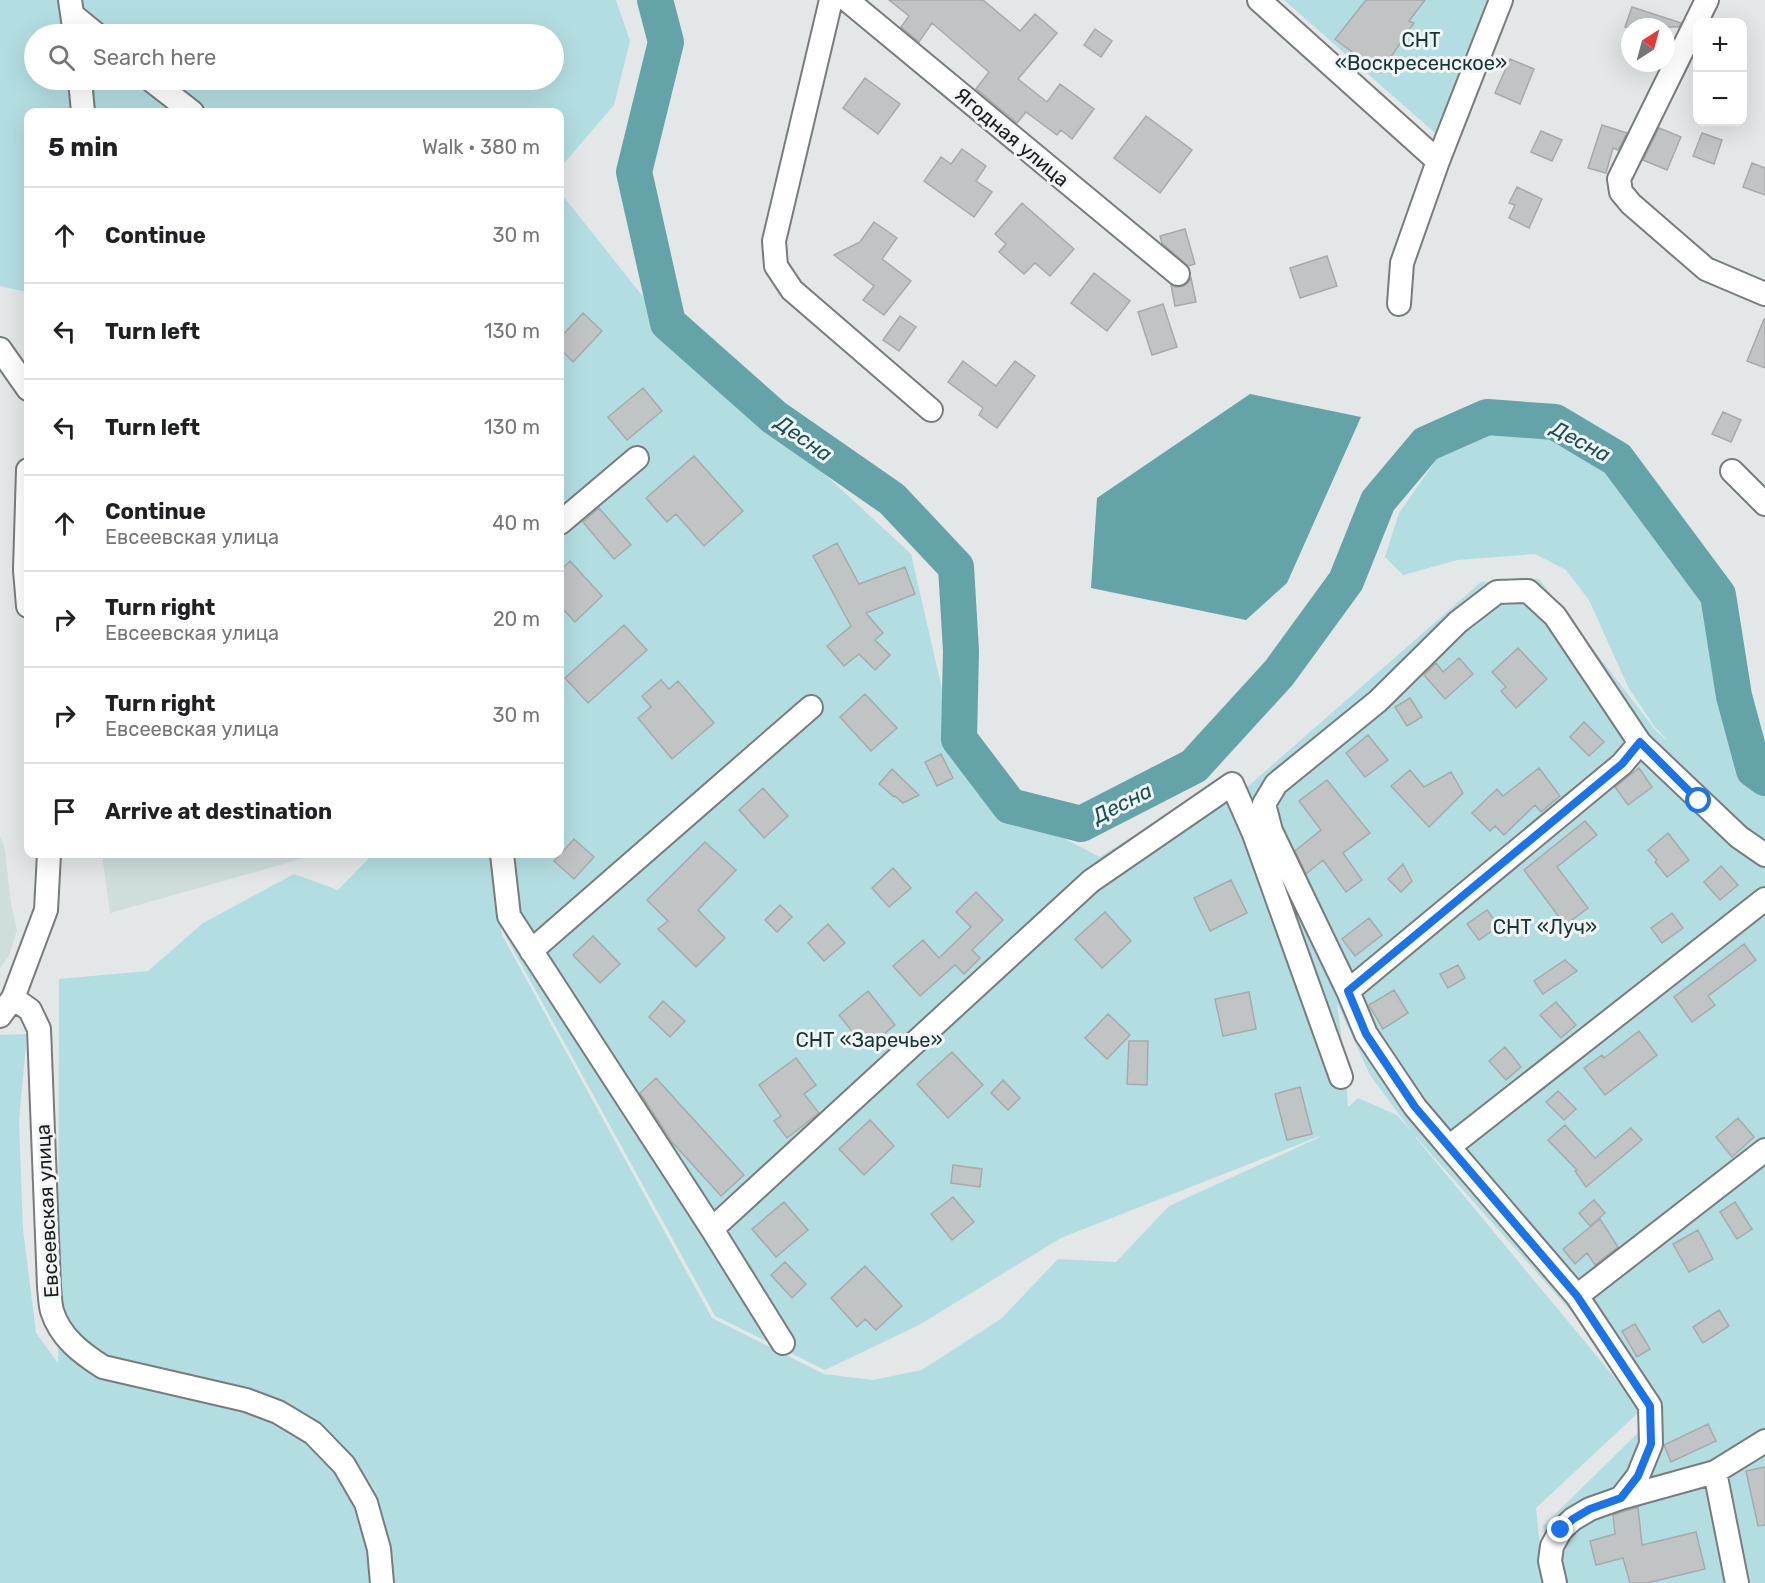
<!DOCTYPE html>
<meta charset="utf-8">
<style>
:root{--surface:#fff;--page:#f2f2f2;--text:#202124;--muted:#757577;--line:#e0e0e0}
body{margin:0;font-family:Rubik,sans-serif;background:var(--page);color:var(--text)}
.controls{position:absolute;right:18px;top:18px;display:grid;overflow:hidden;border-radius:12px;box-shadow:0 6px 24px #0002}
.controls button{width:54px;height:54px;display:grid;place-items:center;padding:0;border:0;border-bottom:2px solid var(--line);background:var(--surface);color:var(--text);font:30px sans-serif}
.compass{position:absolute;left:1621px;top:18px;width:54px;height:54px;border-radius:50%;background:var(--surface);box-shadow:0 6px 24px #0002;rotate:36deg}
.stop{position:absolute;width:18px;height:18px;margin:-14px;border:4px solid #1a73e8;border-radius:50%;background:#fff}
.stop.end{background:#1a73e8;border-color:#fff;box-shadow:0 2px 6px #0008}
.list{margin:0;padding:0;list-style:none}
h2{display:flex;justify-content:space-between;align-items:center;height:78px;margin:0;padding:0 24px;font-size:26px}
h2 small{font-size:20px;font-weight:400;color:var(--muted)}
.list li{display:grid;grid-template-columns:39px 1fr auto;gap:18px;align-items:center;box-sizing:border-box;height:96px;padding:0 24px;border-top:2px solid var(--line)}
.list b{display:block;font-size:22px;white-space:nowrap}
.list p{margin:0;font-size:20px;white-space:nowrap;color:var(--muted)}
.list em{font-size:20px;font-style:normal;color:var(--muted)}
.icon{flex:none;width:33px;height:33px;fill:none;stroke:currentColor;stroke-width:2;stroke-linecap:round;stroke-linejoin:round}
.map{position:relative;flex:none;width:1765px;height:1583px;overflow:hidden}
.search{position:absolute;background:var(--surface);box-shadow:0 6px 24px #0002;left:24px;top:24px;width:540px;height:66px;display:flex;align-items:center;gap:15px;box-sizing:border-box;padding:0 21px;border-radius:33px;color:var(--muted);font-size:22px}
.panel{position:absolute;background:var(--surface);box-shadow:0 6px 24px #0002;left:24px;top:108px;width:540px;height:750px;border-radius:12px}
.map>svg:first-child{display:block}
</style>
<div class="map">
<svg width="1765" height="1583" viewBox="0 0 1765 1583">
<rect width="100%" height="100%" fill="#e3e7e8"/>
<path fill="#cfdddd" d="M 0,836 L 5,850 L 11,904 L 17,930 L 9,956 L 0,968 Z
M 102,854 L 319,854 L 110,913 Z"/>
<path fill="#b3dee1" fill-rule="evenodd" d="M 0,0 L 616,0 L 630,41 L 614,105 L 560,168 L 560,112 L 28,112 L 28,296 L 27,292 L 0,286 ZM 34,34 L 554,34 L 554,80 L 34,80 Z
M 1284,0 L 1510,0 L 1435,133 Z
M 560,192 L 671,332 L 911,554 L 954,741 L 1007,809 L 1100,857 L 1232,773 L 1245,789 L 1481,582 L 1539,579 L 1657,732 L 1668,741 L 1654,726 L 1628,687 L 1589,600 L 1566,570 L 1535,554 L 1458,560 L 1403,575 L 1385,557 L 1399,513 L 1438,457 L 1484,428 L 1553,431 L 1615,463 L 1661,508 L 1675,531 L 1665,544 L 1669,561 L 1692,578 L 1717,612 L 1727,707 L 1765,776 L 1765,1583 L 1558,1583 L 1543,1526 L 1644,1427 L 1639,1412 L 1536,1508 L 1542,1565 L 1546,1583 L 0,1583 L 0,1035 L 27,1034 L 19,1121 L 23,1229 L 36,1333 L 58,1363 L 59,979 L 148,971 L 203,923 L 294,874 L 338,890 L 373,854 L 492,854 L 502,935 L 712,1318 L 824,1374 L 873,1380 L 922,1370 L 1002,1318 L 1058,1259 L 1116,1262 L 1169,1206 L 1318,1138 L 1320,1136 L 1061,1238 L 919,1325 L 825,1370 L 715,1316 L 505,935 L 497,854 L 560,854 ZM 1337,1003 L 1370,1075 L 1412,1132 L 1397,1115 L 1358,1098 L 1348,1107 L 1346,1072 ZM 1416,1137 L 1625,1372 L 1634,1401 L 1416,1138 Z"/>
<path fill="#64a3a7" d="M 1250,394 L 1361,417 L 1287,583 L 1246,620 L 1091,588 L 1097,498 Z"/>
<g fill="none" stroke-linecap="round" stroke-linejoin="round">
<path stroke="#64a3a7" stroke-width="36" d="M 655,0 L 666,42 L 634,172 L 668,323 L 774,417 L 892,499 L 956,567 L 961,651 L 959,739 L 1010,806 L 1081,824 L 1194,766 L 1279,673 L 1346,581 L 1378,501 L 1426,444 L 1487,417 L 1555,422 L 1617,459 L 1718,595 L 1734,696 L 1754,770 L 1765,778"/>
</g>
<path fill="#c0c4c4" stroke="#a6aaaa" stroke-width="1.5" d="M 889,0 L 983,0 L 1020,31 L 1035,14 L 1057,33 L 1018,79 L 1047,102 L 1060,84 L 1094,109 L 1072,139 L 1061,130 L 1057,135 L 1026,112 L 1017,123 L 976,89 L 989,72 L 932,23 L 919,42 L 901,27 L 909,16 Z
M 1366,0 L 1425,0 L 1409,21 L 1414,23 L 1380,73 L 1335,39 Z
M 1632,7 L 1681,23 L 1679,27 L 1625,27 Z
M 1095,29 L 1112,41 L 1101,57 L 1084,45 Z
M 1510,59 L 1534,69 L 1520,104 L 1495,93 Z
M 865,78 L 900,104 L 878,134 L 843,108 Z
M 1146,116 L 1192,150 L 1160,193 L 1114,158 Z
M 1602,125 L 1627,133 L 1618,150 L 1613,148 L 1606,173 L 1588,168 Z
M 1659,128 L 1681,137 L 1667,170 L 1643,160 Z
M 1541,131 L 1562,140 L 1552,161 L 1531,152 Z
M 1702,133 L 1722,140 L 1714,164 L 1693,156 Z
M 962,149 L 986,166 L 976,181 L 992,192 L 974,217 L 924,181 L 941,157 L 951,164 Z
M 1752,163 L 1765,168 L 1765,195 L 1743,187 Z
M 1517,187 L 1542,199 L 1529,228 L 1509,218 L 1515,205 L 1509,203 Z
M 1022,203 L 1074,249 L 1050,276 L 1035,263 L 1024,274 L 999,252 L 1006,244 L 995,234 Z
M 874,222 L 897,238 L 882,259 L 911,281 L 884,315 L 863,300 L 874,286 L 834,255 L 860,242 Z
M 1185,229 L 1195,264 L 1188,266 L 1162,243 L 1160,236 Z
M 1327,256 L 1337,286 L 1300,298 L 1290,268 Z
M 1094,273 L 1130,301 L 1107,331 L 1071,303 Z
M 1191,278 L 1196,302 L 1175,306 L 1171,285 L 1176,287 L 1183,286 L 1188,283 Z
M 1163,304 L 1177,347 L 1152,355 L 1138,312 Z
M 583,313 L 602,331 L 573,362 L 560,349 L 560,338 Z
M 900,316 L 916,327 L 899,351 L 883,340 Z
M 1764,319 L 1765,320 L 1765,368 L 1747,361 Z
M 963,361 L 996,386 L 1015,361 L 1035,376 L 997,428 L 979,415 L 983,408 L 948,382 Z
M 643,388 L 662,411 L 627,440 L 608,417 Z
M 1723,412 L 1741,420 L 1731,442 L 1712,434 Z
M 694,456 L 743,511 L 704,546 L 676,514 L 667,522 L 646,498 Z
M 599,508 L 631,545 L 614,559 L 583,522 Z
M 837,543 L 859,584 L 905,567 L 915,594 L 866,613 L 883,633 L 875,640 L 890,655 L 875,670 L 859,654 L 844,666 L 827,646 L 851,626 L 813,556 Z
M 570,561 L 602,596 L 575,622 L 560,606 L 560,571 Z
M 624,625 L 647,650 L 588,703 L 565,678 Z
M 1518,648 L 1547,679 L 1516,708 L 1501,691 L 1506,687 L 1492,672 Z
M 1459,658 L 1473,674 L 1445,699 L 1424,675 L 1436,663 L 1443,672 Z
M 661,680 L 669,689 L 678,681 L 714,723 L 672,759 L 638,718 L 651,707 L 642,696 Z
M 865,694 L 897,728 L 871,751 L 840,717 Z
M 1410,698 L 1422,717 L 1407,726 L 1395,707 Z
M 1584,722 L 1604,742 L 1589,756 L 1570,737 Z
M 1368,735 L 1388,760 L 1365,777 L 1346,753 Z
M 941,754 L 953,778 L 937,786 L 925,762 Z
M 1539,768 L 1560,796 L 1541,812 L 1535,805 L 1504,835 L 1495,826 L 1490,831 L 1472,813 L 1497,789 L 1503,796 Z
M 1639,768 L 1652,787 L 1628,805 L 1615,787 Z
M 892,769 L 919,795 L 903,803 L 895,796 L 894,797 L 879,784 Z
M 1410,770 L 1424,787 L 1451,772 L 1463,793 L 1429,827 L 1391,786 Z
M 1327,780 L 1370,833 L 1343,853 L 1362,880 L 1346,892 L 1323,860 L 1306,874 L 1295,851 L 1321,830 L 1299,801 Z
M 763,788 L 788,816 L 764,838 L 739,810 Z
M 1585,821 L 1597,835 L 1557,867 L 1588,908 L 1565,925 L 1524,870 Z
M 1668,833 L 1689,860 L 1667,877 L 1655,862 L 1657,860 L 1648,850 Z
M 574,839 L 594,857 L 574,879 L 554,861 Z
M 705,842 L 736,870 L 698,910 L 725,938 L 696,967 L 658,929 L 668,921 L 647,900 Z
M 1403,864 L 1412,881 L 1401,892 L 1388,879 Z
M 1721,866 L 1738,885 L 1720,900 L 1704,882 Z
M 893,868 L 911,888 L 889,907 L 872,888 Z
M 1231,880 L 1247,913 L 1210,931 L 1194,898 Z
M 976,892 L 1003,920 L 972,950 L 980,958 L 964,974 L 955,965 L 920,996 L 893,966 L 923,940 L 939,958 L 971,927 L 956,912 Z
M 780,905 L 792,917 L 777,932 L 765,920 Z
M 1487,910 L 1499,926 L 1479,940 L 1467,924 Z
M 1105,912 L 1131,941 L 1102,968 L 1075,939 Z
M 1672,913 L 1683,928 L 1662,943 L 1651,928 Z
M 1369,918 L 1382,935 L 1355,956 L 1342,939 Z
M 828,924 L 845,943 L 824,961 L 808,943 Z
M 593,936 L 620,964 L 600,983 L 573,955 Z
M 1744,944 L 1756,960 L 1708,996 L 1715,1005 L 1692,1022 L 1674,997 Z
M 1565,960 L 1577,971 L 1543,994 L 1534,981 Z
M 1458,965 L 1465,978 L 1448,988 L 1440,974 Z
M 1394,990 L 1408,1013 L 1383,1029 L 1369,1005 Z
M 868,991 L 895,1025 L 866,1049 L 839,1015 Z
M 1249,992 L 1256,1029 L 1223,1036 L 1215,999 Z
M 663,1001 L 685,1021 L 670,1037 L 649,1017 Z
M 1556,1002 L 1576,1025 L 1561,1038 L 1540,1015 Z
M 1108,1014 L 1130,1035 L 1107,1059 L 1085,1038 Z
M 1639,1031 L 1657,1055 L 1605,1095 L 1584,1068 L 1602,1055 L 1604,1058 Z
M 1129,1041 L 1148,1041 L 1147,1085 L 1127,1084 Z
M 1505,1047 L 1521,1067 L 1506,1080 L 1489,1061 Z
M 952,1052 L 983,1085 L 948,1118 L 917,1084 Z
M 796,1058 L 816,1085 L 804,1094 L 819,1113 L 787,1138 L 774,1121 L 781,1116 L 759,1085 Z
M 656,1078 L 744,1175 L 721,1196 L 672,1142 L 640,1093 Z
M 1003,1080 L 1020,1098 L 1008,1110 L 991,1093 Z
M 1300,1087 L 1312,1134 L 1287,1140 L 1275,1094 Z
M 1558,1091 L 1576,1109 L 1564,1120 L 1546,1102 Z
M 1738,1118 L 1754,1137 L 1732,1157 L 1716,1137 Z
M 870,1120 L 894,1146 L 864,1175 L 839,1149 Z
M 1565,1125 L 1595,1158 L 1631,1128 L 1642,1140 L 1586,1187 L 1575,1171 L 1577,1170 L 1548,1140 Z
M 953,1165 L 982,1169 L 980,1187 L 951,1183 Z
M 953,1197 L 974,1222 L 952,1240 L 931,1214 Z
M 1594,1200 L 1605,1213 L 1590,1226 L 1579,1213 Z
M 784,1202 L 808,1230 L 776,1257 L 752,1229 Z
M 1735,1202 L 1752,1229 L 1737,1239 L 1720,1212 Z
M 1600,1219 L 1618,1247 L 1595,1265 L 1587,1253 L 1575,1264 L 1563,1249 Z
M 1698,1230 L 1713,1259 L 1689,1272 L 1673,1244 Z
M 785,1262 L 806,1284 L 792,1298 L 771,1275 Z
M 865,1266 L 902,1306 L 876,1330 L 865,1319 L 857,1327 L 831,1298 Z
M 1719,1310 L 1729,1326 L 1703,1343 L 1693,1327 Z
M 1635,1324 L 1650,1349 L 1637,1357 L 1622,1331 Z
M 1708,1424 L 1716,1441 L 1671,1462 L 1664,1445 Z
M 1765,1467 L 1765,1525 L 1758,1526 L 1746,1471 Z
M 1638,1507 L 1642,1545 L 1696,1532 L 1705,1569 L 1647,1583 L 1630,1583 L 1623,1558 L 1596,1565 L 1590,1541 L 1615,1534 L 1613,1515 Z"/>
<g fill="none" stroke-linecap="round" stroke-linejoin="round">
<g stroke="#797c7c" stroke-width="26">
<path id="minor" d="M 70,0 L 75,34
M 831,0 L 774,241 L 776,266 L 792,290 L 931,410
M 847,0 L 1178,274
M 1259,0 L 1438,161
M 1707,0 L 1619,179 L 1621,192 L 1631,204 L 1706,269 L 1765,294
M 74,16 L 96,34
M 80,80 L 83,112
M 151,80 L 192,112
M 1399,304 L 1402,263 L 1438,161 L 1501,0
M 0,349 L 28,389
M 28,470 L 25,570 L 28,606
M 1732,471 L 1765,504
M 560,523 L 637,458
M 1640,743 L 1622,764 L 1348,991 L 1271,831 L 1264,804 L 1276,784 L 1378,701 L 1458,622 L 1497,592 L 1528,591 L 1555,616 L 1640,743 L 1739,837 L 1765,855
M 502,854 L 509,916 L 712,1229 L 1091,881 L 1232,784 L 1254,834 L 1341,1077
M 531,951 L 811,707
M 1348,991 L 1366,1034 L 1415,1107 L 1449,1147 L 1765,899
M 13,998 L 30,1010 L 39,1029 L 49,1287 C 50,1295 50,1304 52,1311 C 60,1337 81,1353 103,1367 L 246,1400 L 278,1412 L 313,1433 L 344,1465 L 366,1503 L 379,1549 L 382,1583
M 0,1016 L 13,998 L 46,910 L 49,854
M 1449,1147 L 1577,1296 L 1650,1406 L 1651,1444 L 1638,1476 L 1621,1498 L 1590,1509 L 1573,1519 L 1561,1530 L 1552,1546 L 1550,1561 L 1555,1583
M 712,1229 L 783,1343
M 1577,1296 L 1765,1150
M 1715,1472 L 1737,1583
M 1621,1498 L 1715,1472 L 1765,1441"/>
</g>
<use href="#minor" stroke="#fff" stroke-width="22"/>
</g>
<g fill="none" stroke-linecap="round" stroke-linejoin="round">
<path stroke="#1a73e8" stroke-width="8" d="M 1561,1530 L 1573,1519 L 1590,1509 L 1621,1498 L 1638,1476 L 1651,1444 L 1650,1406 L 1577,1296 L 1415,1107 L 1366,1034 L 1348,991 L 1622,764 L 1640,742 L 1699,801"/>
</g>
<g text-anchor="middle" dominant-baseline="central" stroke-width="6" stroke-linejoin="round" paint-order="stroke">
<g font-size="20" fill="#153537" stroke="#f1f5f5">
<text x="1421" y="40">СНТ<tspan x="1421" dy="23">«Воскресенское»</tspan></text>
<text x="1545" y="927">СНТ «Луч»</text>
<text x="869" y="1040">СНТ «Заречье»</text>
</g>
<g font-size="20" fill="#1b1c1c" stroke="#f1f5f5">
<text transform="translate(1012 137) rotate(40)">Ягодная улица</text>
<text transform="translate(47 1211) rotate(-93)">Евсеевская улица</text>
</g>
<g font-size="21" font-style="italic" fill="#195054" stroke="#f1f5f5">
<text transform="translate(804 438) rotate(35)">Десна</text>
<text transform="translate(1581 441) rotate(28)">Десна</text>
<text transform="translate(1122 803) rotate(-27)">Десна</text>
</g>
</g>
</svg>
<div class="controls">
<button>+</button>
<button>−</button>
</div>
<svg class="compass" viewBox="-18 -18 36 36"><path d="M0-13l5 13h-10z" fill="#e53935"/><path d="M0 13l5-13h-10z" fill="#757577"/></svg>
<div class="stop" style="left:1699px;top:801px"></div>
<div class="stop end" style="left:1561px;top:1530px"></div>
<div class="search"><svg class="icon" aria-label="search" viewBox="0 0 24 24"><circle cx="10" cy="10" r="6"/><path d="M15 15l6 6"/></svg>Search here</div>
<section class="panel">
<h2>5 min<small>Walk · 380 m</small></h2>
<ul class="list">
<li><svg class="icon" aria-label="ahead" viewBox="0 0 24 24"><path d="M12 20V5M6 11l6-6 6 6"/></svg><div><b>Continue</b></div><em>30 m</em></li>
<li><svg class="icon" aria-label="left" viewBox="0 0 24 24"><path d="M17 20v-9H6M10 6l-5 5 5 5"/></svg><div><b>Turn left</b></div><em>130 m</em></li>
<li><svg class="icon" aria-label="left" viewBox="0 0 24 24"><path d="M17 20v-9H6M10 6l-5 5 5 5"/></svg><div><b>Turn left</b></div><em>130 m</em></li>
<li><svg class="icon" aria-label="ahead" viewBox="0 0 24 24"><path d="M12 20V5M6 11l6-6 6 6"/></svg><div><b>Continue</b><p>Евсеевская улица</p></div><em>40 m</em></li>
<li><svg class="icon" aria-label="right" viewBox="0 0 24 24"><path d="M7 20v-9h11M14 6l5 5-5 5"/></svg><div><b>Turn right</b><p>Евсеевская улица</p></div><em>20 m</em></li>
<li><svg class="icon" aria-label="right" viewBox="0 0 24 24"><path d="M7 20v-9h11M14 6l5 5-5 5"/></svg><div><b>Turn right</b><p>Евсеевская улица</p></div><em>30 m</em></li>
<li><svg class="icon" aria-label="arrive" viewBox="0 0 24 24"><path d="M6 21V4h12l-3 4 3 4H6"/></svg><div><b>Arrive at destination</b></div></li>
</ul>
</section>
</div>
